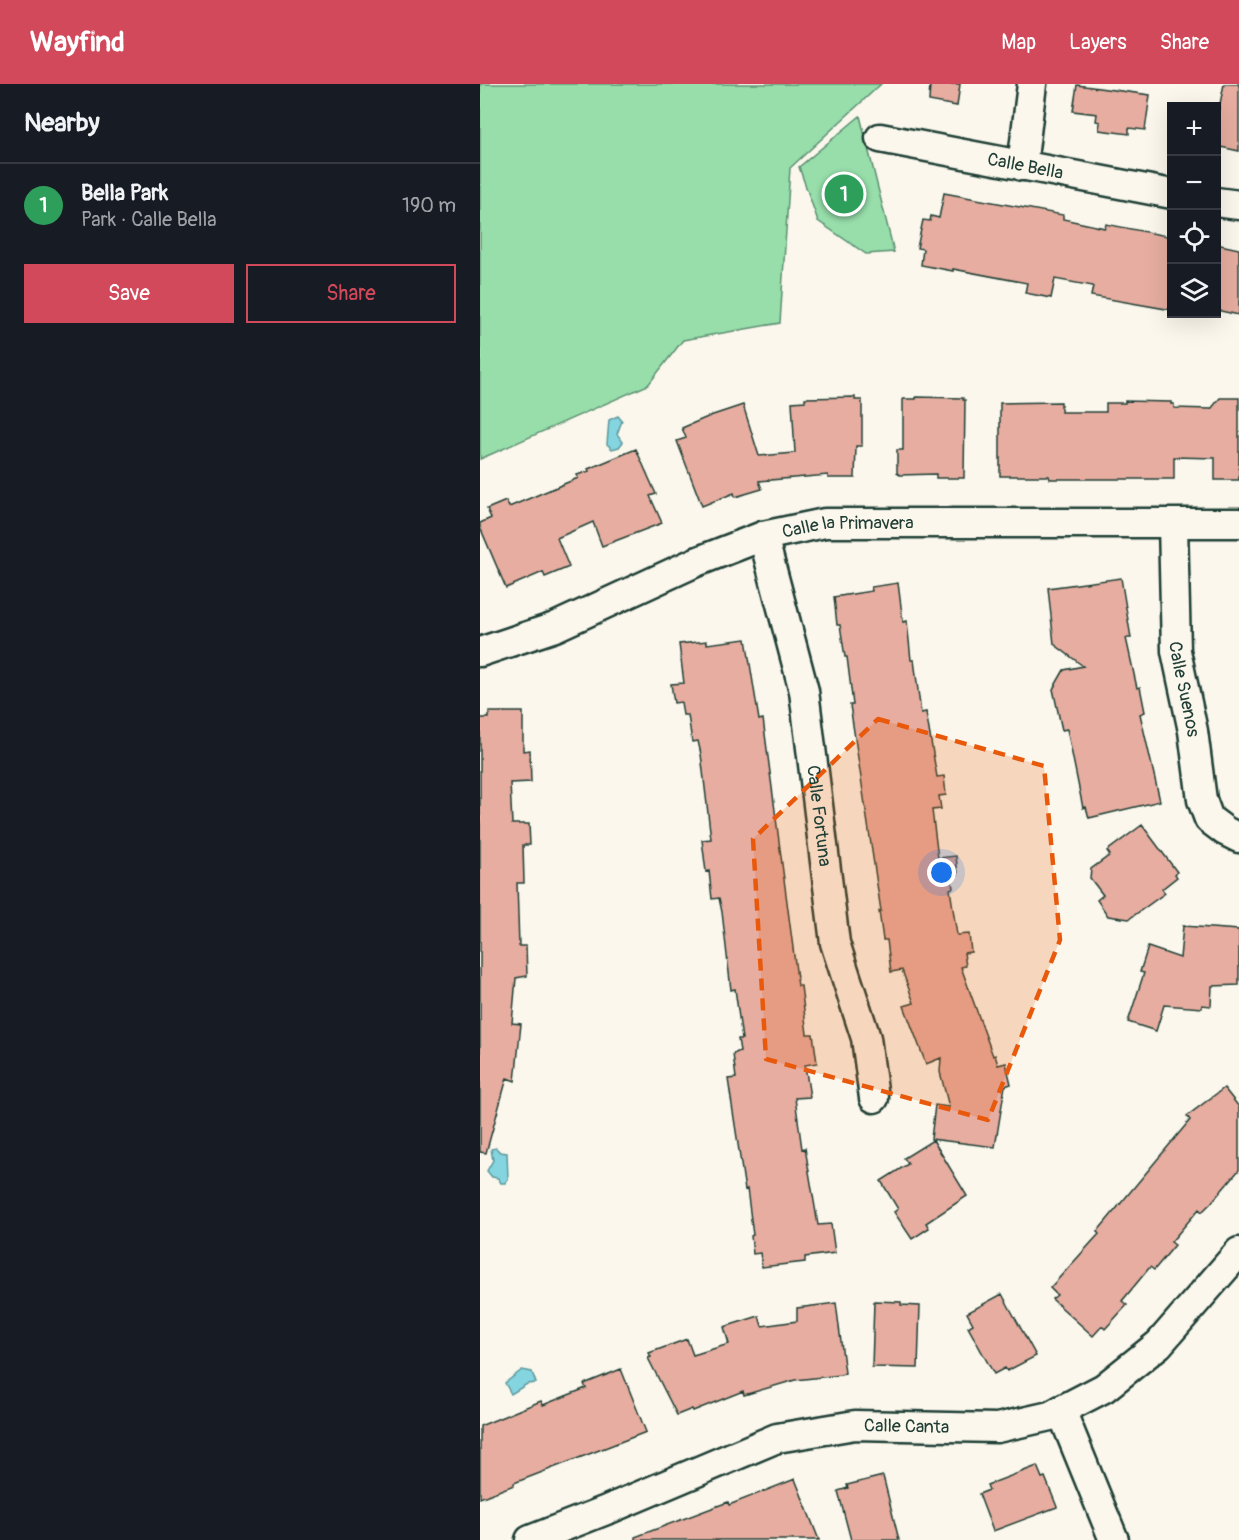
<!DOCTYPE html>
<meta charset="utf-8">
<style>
:root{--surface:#171b24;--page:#20242c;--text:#f1f3f6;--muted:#9ea1a6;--line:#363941;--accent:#d1495b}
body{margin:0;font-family:Pangolin,sans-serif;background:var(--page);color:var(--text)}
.controls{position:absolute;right:18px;top:18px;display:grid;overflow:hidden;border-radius:0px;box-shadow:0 6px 24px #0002}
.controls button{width:54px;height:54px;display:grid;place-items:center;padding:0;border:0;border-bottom:2px solid var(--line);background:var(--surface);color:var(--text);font:30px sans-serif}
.you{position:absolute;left:462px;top:789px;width:21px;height:21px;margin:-15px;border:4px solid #fff;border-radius:50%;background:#1a73e8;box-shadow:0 0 0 9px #1a73e833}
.badge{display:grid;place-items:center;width:39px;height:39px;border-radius:50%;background:var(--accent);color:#fff;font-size:20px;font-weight:700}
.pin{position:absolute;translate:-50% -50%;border:3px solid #fff;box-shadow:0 2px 6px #0006}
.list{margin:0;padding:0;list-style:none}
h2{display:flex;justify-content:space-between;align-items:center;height:78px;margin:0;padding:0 24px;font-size:26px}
h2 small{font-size:20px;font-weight:400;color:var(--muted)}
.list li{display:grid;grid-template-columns:39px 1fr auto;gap:18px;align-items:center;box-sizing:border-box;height:84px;padding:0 24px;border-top:2px solid var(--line)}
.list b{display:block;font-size:22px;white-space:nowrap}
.list p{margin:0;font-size:20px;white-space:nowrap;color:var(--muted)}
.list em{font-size:20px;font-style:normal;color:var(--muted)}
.actions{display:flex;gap:12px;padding:18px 24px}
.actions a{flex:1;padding:14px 0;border:2px solid var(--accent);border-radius:0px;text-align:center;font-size:21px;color:var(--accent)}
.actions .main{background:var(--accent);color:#fff}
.icon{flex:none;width:33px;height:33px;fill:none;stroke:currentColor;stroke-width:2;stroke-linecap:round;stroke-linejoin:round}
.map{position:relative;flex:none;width:759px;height:1456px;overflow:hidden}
header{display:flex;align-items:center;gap:36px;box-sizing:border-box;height:84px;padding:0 30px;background:var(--accent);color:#fff}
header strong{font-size:28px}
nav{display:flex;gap:33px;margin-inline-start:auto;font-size:21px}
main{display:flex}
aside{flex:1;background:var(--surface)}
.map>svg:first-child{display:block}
</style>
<header>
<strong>Wayfind</strong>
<nav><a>Map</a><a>Layers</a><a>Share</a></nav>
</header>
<main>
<aside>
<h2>Nearby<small></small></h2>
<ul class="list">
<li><span class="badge" style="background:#2e9e5b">1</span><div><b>Bella Park</b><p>Park · Calle Bella</p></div><em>190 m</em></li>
</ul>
<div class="actions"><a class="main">Save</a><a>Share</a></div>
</aside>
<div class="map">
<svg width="759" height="1456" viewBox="0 0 759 1456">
<rect width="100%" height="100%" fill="#fbf7ec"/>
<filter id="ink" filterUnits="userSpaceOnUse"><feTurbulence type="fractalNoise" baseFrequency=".0167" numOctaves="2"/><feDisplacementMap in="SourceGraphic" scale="12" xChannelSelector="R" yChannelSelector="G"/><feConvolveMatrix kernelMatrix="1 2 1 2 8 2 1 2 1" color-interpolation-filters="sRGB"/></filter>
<g filter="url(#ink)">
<path fill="#97deab" stroke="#5b8e70" stroke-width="1.5" d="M 0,0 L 401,0 L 310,84 L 300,239 L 203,256 L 168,301 L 0,375 Z
M 380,32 L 414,168 L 386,170 L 338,137 L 319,83 Z"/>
<path fill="#85d5e1" stroke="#5c989c" stroke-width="1.5" d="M 138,332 L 142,337 L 137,350 L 143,358 L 139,363 L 132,365 L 127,360 L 129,336 Z
M 16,1064 L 20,1068 L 27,1069 L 28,1095 L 25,1099 L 21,1099 L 18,1094 L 12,1093 L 7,1087 L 13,1076 L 11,1065 Z
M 42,1286 L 52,1288 L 56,1299 L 47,1300 L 31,1310 L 25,1299 Z"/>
<path fill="#e6ada0" stroke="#1f3d34" stroke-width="1.5" d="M 450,0 L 480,0 L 477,22 L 449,17 Z
M 744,0 L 759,0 L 759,67 L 736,62 L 736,39 Z
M 597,1 L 670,11 L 665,46 L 649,44 L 649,50 L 619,46 L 620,38 L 616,37 L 617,30 L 593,27 Z
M 464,109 L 583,131 L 583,135 L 625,144 L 626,140 L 692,153 L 692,226 L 611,212 L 613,202 L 575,195 L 571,214 L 545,209 L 547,199 L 473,185 L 473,187 L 441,181 L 443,165 L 437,164 L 443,136 L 450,137 L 451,132 L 459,134 Z
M 736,160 L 759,165 L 759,231 L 736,226 Z
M 375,313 L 375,316 L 382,316 L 382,362 L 376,362 L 375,394 L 348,394 L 348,391 L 279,397 L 282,405 L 255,413 L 254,409 L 222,422 L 197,357 L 206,354 L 202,344 L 230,332 L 263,321 L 279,372 L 315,369 L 312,318 L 325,317 L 325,314 Z
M 436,313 L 483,314 L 483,316 L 485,316 L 484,394 L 456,394 L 456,390 L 420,391 L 417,389 L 417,366 L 423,366 L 423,315 L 436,315 Z
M 740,314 L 759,314 L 759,396 L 735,396 L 735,374 L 694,373 L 694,395 L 570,395 L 569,392 L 520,392 L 520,319 L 581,318 L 581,328 L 626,328 L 626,319 L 645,319 L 645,317 L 691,318 L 691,320 L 694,320 L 694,324 L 731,325 Z
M 156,365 L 176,410 L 170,412 L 182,439 L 122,462 L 113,438 L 77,454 L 89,483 L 65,493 L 63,488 L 26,504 L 0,443 L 0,439 L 11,434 L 7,425 L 26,417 L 29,423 L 98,394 L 97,391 L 109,387 L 108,385 Z
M 641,494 L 651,554 L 646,554 L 657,604 L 660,603 L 665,628 L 660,630 L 680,717 L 609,734 L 606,723 L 603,724 L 587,645 L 582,646 L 573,605 L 584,586 L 603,582 L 574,560 L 568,504 Z
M 418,499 L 423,538 L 427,537 L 431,576 L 434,576 L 441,629 L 446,628 L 457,693 L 464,692 L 466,711 L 459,712 L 461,725 L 452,726 L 458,774 L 476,772 L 478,790 L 471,791 L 473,804 L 470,805 L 477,851 L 489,850 L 491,868 L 484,869 L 486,882 L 481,883 L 513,972 L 515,971 L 518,981 L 526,979 L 531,1000 L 525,1002 L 515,1063 L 451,1055 L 455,1021 L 469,1023 L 460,988 L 461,974 L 446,980 L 424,922 L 434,919 L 422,886 L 411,888 L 407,856 L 403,856 L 399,827 L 401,827 L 370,621 L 373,621 L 367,573 L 365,573 L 360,541 L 357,541 L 354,513 L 392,507 L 391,503 Z
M 266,555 L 279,636 L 283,635 L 318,902 L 321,902 L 327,950 L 333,950 L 337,979 L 325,981 L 330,1013 L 315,1014 L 322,1065 L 325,1064 L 338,1141 L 351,1140 L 355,1169 L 325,1173 L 325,1178 L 282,1183 L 280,1169 L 273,1170 L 271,1152 L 273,1151 L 267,1105 L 265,1106 L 248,995 L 256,994 L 253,970 L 260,967 L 258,955 L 262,955 L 255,905 L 251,906 L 242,828 L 239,814 L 232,815 L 229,787 L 226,788 L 222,756 L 231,755 L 221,670 L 218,657 L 212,658 L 208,631 L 203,631 L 201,618 L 194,619 L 191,600 L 204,599 L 199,560 L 227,557 L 227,560 Z
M 9,628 L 43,628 L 43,667 L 50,666 L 51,698 L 30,699 L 32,740 L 49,740 L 50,761 L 43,761 L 44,799 L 37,799 L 39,862 L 46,862 L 47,892 L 36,894 L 32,939 L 41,940 L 35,997 L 27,994 L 6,1069 L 0,1068 L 0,634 L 9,634 Z
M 662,741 L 697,788 L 695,790 L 697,793 L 682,805 L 685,809 L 649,835 L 628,832 L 617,816 L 623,811 L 610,794 L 611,785 L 630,771 L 627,767 Z
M 703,842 L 759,846 L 759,901 L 732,902 L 731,922 L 722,921 L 722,924 L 684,921 L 676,947 L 648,938 L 664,889 L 660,888 L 668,863 L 700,874 Z
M 744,1004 L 759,1023 L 759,1086 L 731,1119 L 722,1128 L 719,1125 L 691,1158 L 695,1161 L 674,1186 L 670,1183 L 642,1217 L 647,1221 L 625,1245 L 622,1242 L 613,1252 L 572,1215 L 577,1211 L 570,1204 L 619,1150 L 617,1148 L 710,1036 L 707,1032 Z
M 453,1056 L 487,1112 L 446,1139 L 449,1144 L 432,1155 L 414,1128 L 418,1125 L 401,1097 L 428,1080 L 424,1074 Z
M 522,1210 L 556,1272 L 527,1287 L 525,1284 L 514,1290 L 488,1243 L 493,1240 L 487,1229 Z
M 394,1217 L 421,1218 L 421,1221 L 440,1222 L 438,1284 L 392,1283 Z
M 356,1219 L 365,1289 L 361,1291 L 315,1296 L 264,1311 L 263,1307 L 213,1327 L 212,1325 L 197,1331 L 168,1274 L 171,1273 L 169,1269 L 207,1255 L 213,1271 L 249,1260 L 244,1243 L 279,1232 L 282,1242 L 317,1237 L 317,1224 Z
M 141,1285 L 166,1348 L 34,1399 L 34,1401 L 0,1414 L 0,1342 L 61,1317 L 63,1321 L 106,1304 L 104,1300 Z
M 557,1382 L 562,1394 L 565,1393 L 577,1423 L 513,1447 L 499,1410 L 509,1406 L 507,1401 Z
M 403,1392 L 419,1456 L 371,1456 L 358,1407 L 368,1404 L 367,1401 Z
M 315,1395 L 339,1456 L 155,1456 L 155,1453 L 248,1418 L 249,1421 Z"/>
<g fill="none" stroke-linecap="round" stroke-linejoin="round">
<g stroke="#1f3d34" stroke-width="33">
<g id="minor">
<path id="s1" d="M 400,54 L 692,110"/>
<path d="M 542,82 L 552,0"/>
<path d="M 736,118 L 759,121"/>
<path id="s2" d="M 693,440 L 696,567 L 713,647 L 722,716 L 729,735 L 745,747 L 759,754"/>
<path id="s3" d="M 283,452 L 324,607 L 355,859 L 386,954 L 394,1014"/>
<path id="s4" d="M 0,568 L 75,543 L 216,478 L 283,452 L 345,439 L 759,439"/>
<path d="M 581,1326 L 634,1456"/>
<path id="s5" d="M 50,1456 L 129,1425 L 297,1354 L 375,1341 L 517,1344 L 570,1332 L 624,1304 L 679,1260 L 759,1168"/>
</g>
</g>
<use href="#minor" stroke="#fbf7ec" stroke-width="28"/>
</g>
</g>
<path fill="#e8590c" fill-opacity="0.2" stroke="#e8590c" stroke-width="4.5" stroke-dasharray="12 8" stroke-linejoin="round" d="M 398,635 L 564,682 L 580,856 L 508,1036 L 286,975 L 273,755 Z"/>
<g text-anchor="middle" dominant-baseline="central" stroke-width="5" stroke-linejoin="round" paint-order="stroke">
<g font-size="18" fill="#1f3d34" stroke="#fbf7ec">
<text stroke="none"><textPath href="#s1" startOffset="148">Calle Bella</textPath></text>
<text stroke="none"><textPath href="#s4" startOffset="392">Calle la Primavera</textPath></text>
<text stroke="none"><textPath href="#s2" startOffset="166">Calle Suenos</textPath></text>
<text stroke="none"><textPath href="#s3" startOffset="286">Calle Fortuna</textPath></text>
<text stroke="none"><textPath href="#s5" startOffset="398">Calle Canta</textPath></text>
</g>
</g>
</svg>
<div class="controls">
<button>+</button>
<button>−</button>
<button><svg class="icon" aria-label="locate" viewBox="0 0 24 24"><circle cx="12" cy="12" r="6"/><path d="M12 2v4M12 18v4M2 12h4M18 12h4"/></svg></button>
<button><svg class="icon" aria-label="layers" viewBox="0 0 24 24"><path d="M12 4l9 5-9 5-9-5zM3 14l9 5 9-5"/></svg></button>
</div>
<div class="you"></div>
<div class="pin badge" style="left:364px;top:110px;background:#2e9e5b">1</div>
</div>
</main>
